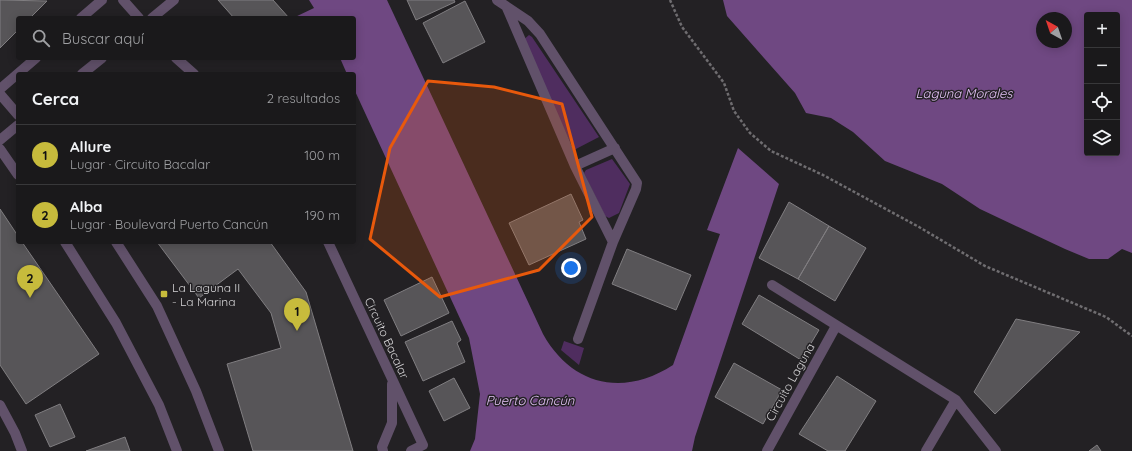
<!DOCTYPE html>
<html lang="es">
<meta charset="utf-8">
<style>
:root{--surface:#1a191b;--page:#272628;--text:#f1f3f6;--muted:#9fa0a3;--line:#38383a;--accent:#c7bb3c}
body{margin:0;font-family:Quicksand,sans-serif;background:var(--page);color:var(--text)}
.controls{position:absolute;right:12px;top:12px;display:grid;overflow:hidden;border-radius:4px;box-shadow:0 2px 10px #0003}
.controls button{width:36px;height:36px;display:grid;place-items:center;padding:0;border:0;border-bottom:1px solid var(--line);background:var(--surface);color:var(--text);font:20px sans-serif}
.compass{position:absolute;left:1036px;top:12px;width:36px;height:36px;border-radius:50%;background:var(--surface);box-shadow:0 2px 10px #0003;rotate:320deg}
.you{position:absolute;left:571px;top:268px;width:14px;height:14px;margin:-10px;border:3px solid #fff;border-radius:50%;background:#1a73e8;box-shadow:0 0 0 6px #1a73e833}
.badge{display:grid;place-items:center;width:26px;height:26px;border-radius:50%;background:var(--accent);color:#111;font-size:13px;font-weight:700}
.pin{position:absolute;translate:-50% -33px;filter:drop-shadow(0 1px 2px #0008)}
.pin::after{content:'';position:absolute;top:21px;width:14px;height:12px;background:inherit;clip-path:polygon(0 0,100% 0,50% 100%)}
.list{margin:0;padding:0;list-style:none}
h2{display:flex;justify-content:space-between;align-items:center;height:52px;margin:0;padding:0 16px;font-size:17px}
h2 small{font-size:13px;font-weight:400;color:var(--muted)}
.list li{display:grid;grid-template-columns:26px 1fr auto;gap:12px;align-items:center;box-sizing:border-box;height:60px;padding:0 16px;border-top:1px solid var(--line)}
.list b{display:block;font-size:15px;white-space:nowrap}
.list p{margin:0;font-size:13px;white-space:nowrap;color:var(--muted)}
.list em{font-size:13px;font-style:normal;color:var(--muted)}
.icon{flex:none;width:22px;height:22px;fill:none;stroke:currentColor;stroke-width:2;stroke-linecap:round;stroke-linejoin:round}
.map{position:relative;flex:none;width:1132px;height:451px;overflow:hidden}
.search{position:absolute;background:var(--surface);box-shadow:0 2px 10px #0003;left:16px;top:16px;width:340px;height:44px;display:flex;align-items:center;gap:10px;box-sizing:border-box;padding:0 14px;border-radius:4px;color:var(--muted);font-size:15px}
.panel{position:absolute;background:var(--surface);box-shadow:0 2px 10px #0003;left:16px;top:72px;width:340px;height:172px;border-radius:4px}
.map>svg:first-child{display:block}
</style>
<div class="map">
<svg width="1132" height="451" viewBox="0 0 1132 451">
<rect width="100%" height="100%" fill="#232124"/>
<path fill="#4f2d5f" d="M 529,35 L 532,37 L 599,137 L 574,150 L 522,41 Z
M 612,159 L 630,184 L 619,213 L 609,218 L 605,216 L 584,173 L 586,170 Z
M 564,341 L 584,348 L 579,365 L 561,350 Z"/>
<path fill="#6f4882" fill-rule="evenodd" d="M 309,0 L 387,0 L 543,334 C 572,386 624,397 673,365 L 720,234 L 707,230 L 738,148 L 779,184 L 695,437 L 692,451 L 470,451 L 475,439 L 480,394 L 469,338 L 354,89 L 354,74 L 347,74 L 340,58 L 354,58 L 354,18 L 293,18 L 314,8 Z
M 723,0 L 1132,0 L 1132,253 L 1122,249 L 1108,259 L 1089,259 L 1065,249 L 980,209 L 942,184 L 885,161 L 853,132 L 831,118 L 806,113 L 795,93 L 727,16 ZM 1087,15 L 1117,15 L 1117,153 L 1087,153 ZM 1042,18 L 1066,18 L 1066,42 L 1042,42 Z"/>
<path fill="#575558" stroke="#807e81" d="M 0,0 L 47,1 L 30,18 L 18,18 L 18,30 L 0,48 Z
M 218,0 L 273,0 L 289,18 L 234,18 Z
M 407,0 L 454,0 L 455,2 L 416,20 Z
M 465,1 L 485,42 L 443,63 L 423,23 Z
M 571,194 L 583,220 L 579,222 L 586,239 L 529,265 L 509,223 Z
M 789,202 L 829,226 L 798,279 L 759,258 Z
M 0,209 L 18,236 L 18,242 L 22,242 L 99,354 L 26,404 L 0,365 Z
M 829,226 L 866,248 L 835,301 L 798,279 Z
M 157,242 L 270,242 L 306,292 L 353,451 L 253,451 L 227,364 L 281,348 L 271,313 L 238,269 L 199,298 Z
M 627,249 L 691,275 L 676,310 L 612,284 Z
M 432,277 L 449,313 L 401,336 L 384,300 Z
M 759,295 L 819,330 L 801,360 L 742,324 Z
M 1016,319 L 1080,332 L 995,414 L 974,392 Z
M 452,321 L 461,340 L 457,343 L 465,362 L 423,381 L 405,342 Z
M 734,363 L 782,390 L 763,424 L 715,397 Z
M 837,376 L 876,401 L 845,451 L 828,451 L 799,434 Z
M 454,378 L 470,408 L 444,421 L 429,391 Z
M 60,404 L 75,437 L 50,447 L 35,415 Z
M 125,437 L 130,451 L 86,451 Z
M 1097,445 L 1101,451 L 1089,451 Z"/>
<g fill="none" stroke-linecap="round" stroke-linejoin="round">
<path stroke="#6f6d70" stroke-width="2.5" stroke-dasharray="3 2" stroke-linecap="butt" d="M 670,0 L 682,27 L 724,83 L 734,111 L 750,133 L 771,151 L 823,175 L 919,227 L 985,266 L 1106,317 L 1132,336"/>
<path stroke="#61516a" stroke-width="10" d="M 123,0 L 139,18
M 497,0 L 528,21 L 540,34 L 637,183 L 636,189 L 613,242 L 578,339
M 507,8 L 575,166 L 613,242
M 81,18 L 102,0
M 152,18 L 174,0
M 176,58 L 194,74
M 82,74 L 102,58
M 0,89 L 36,58
M 0,94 L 18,115
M 0,140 L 18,125
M 0,149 L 18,175
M 575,166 L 615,148
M 65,242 L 116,323 L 159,405 L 177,451
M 116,242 L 157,306 L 196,391 L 219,451
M 328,242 L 423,445 L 411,451
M 772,285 L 956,400
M 0,405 L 15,433 L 22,451
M 383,451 L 382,447 L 392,423 L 392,384
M 767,451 L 836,326
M 926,451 L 956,400 L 996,451"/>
</g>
<path fill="#e8590c" fill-opacity="0.2" stroke="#e8590c" stroke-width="3" stroke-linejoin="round" d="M 428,81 L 494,87 L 562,104 L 592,217 L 539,270 L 440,297 L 370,239 L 390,148 Z"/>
<rect fill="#c7bb3c" stroke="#232124" stroke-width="1.5" x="160" y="290" width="8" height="8" rx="2"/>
<g text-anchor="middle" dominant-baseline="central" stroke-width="3" stroke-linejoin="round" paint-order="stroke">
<g font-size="12" fill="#d4d3d5" stroke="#232124" text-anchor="start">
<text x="172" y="287">La Laguna II<tspan x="172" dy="14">- La Marina</tspan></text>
</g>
<g font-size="12" fill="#d4d3d5" stroke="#232124">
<text transform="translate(387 338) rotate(65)">Circuito Bacalar</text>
<text transform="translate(790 382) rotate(-61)">Circuito Laguna</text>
</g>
<g font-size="13" font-style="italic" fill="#e2c0f4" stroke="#232124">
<text x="964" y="93">Laguna Morales</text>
<text x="530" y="400">Puerto Cancún</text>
</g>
</g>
</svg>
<div class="controls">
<button>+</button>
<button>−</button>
<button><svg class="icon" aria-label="locate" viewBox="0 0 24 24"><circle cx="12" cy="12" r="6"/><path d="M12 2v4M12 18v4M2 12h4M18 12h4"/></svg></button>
<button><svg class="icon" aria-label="layers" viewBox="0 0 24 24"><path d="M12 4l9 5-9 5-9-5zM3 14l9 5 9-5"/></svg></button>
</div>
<svg class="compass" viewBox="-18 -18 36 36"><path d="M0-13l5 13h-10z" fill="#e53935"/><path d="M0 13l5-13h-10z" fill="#9fa0a3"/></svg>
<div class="you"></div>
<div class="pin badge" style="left:297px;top:331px">1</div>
<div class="pin badge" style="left:30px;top:298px">2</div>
<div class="search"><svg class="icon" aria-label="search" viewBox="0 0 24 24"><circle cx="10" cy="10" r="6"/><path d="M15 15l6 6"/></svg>Buscar aquí</div>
<section class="panel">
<h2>Cerca<small>2 resultados</small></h2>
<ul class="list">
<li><span class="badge">1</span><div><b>Allure</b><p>Lugar · Circuito Bacalar</p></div><em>100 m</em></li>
<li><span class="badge">2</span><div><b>Alba</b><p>Lugar · Boulevard Puerto Cancún</p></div><em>190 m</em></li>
</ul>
</section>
</div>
